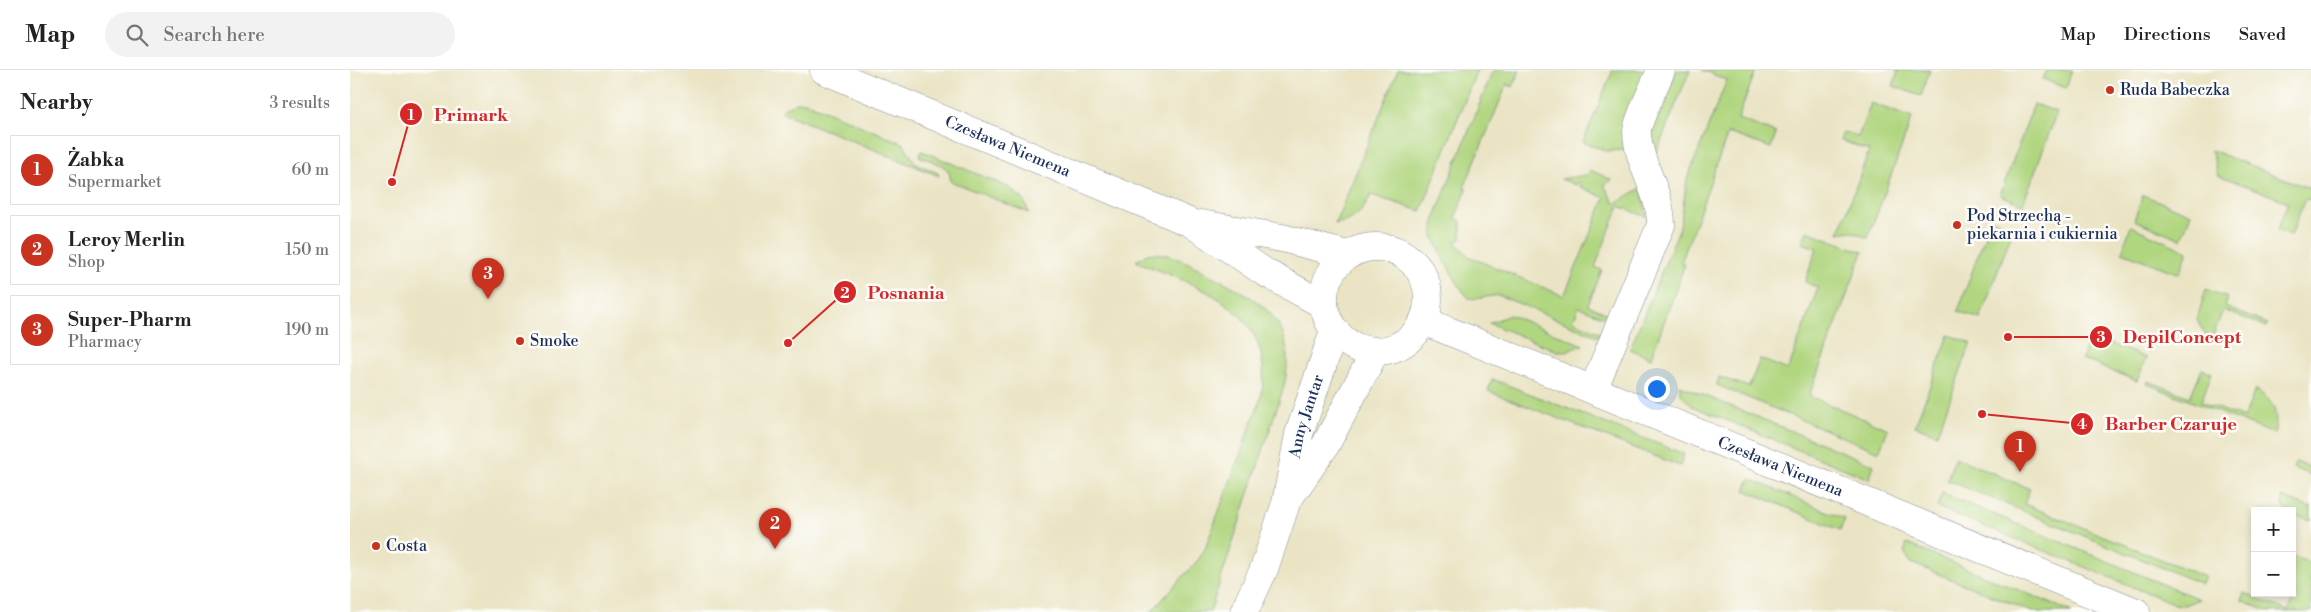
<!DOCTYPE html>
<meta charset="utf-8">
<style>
:root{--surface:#fff;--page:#f2f2f2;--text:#222;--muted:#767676;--line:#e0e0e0;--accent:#c8321e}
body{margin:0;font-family:"Libre Bodoni",serif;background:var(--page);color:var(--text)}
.controls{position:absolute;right:15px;bottom:15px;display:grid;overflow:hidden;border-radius:0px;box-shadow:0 2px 8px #0003}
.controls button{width:45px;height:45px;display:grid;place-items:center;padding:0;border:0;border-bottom:1px solid var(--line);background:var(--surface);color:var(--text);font:25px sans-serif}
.you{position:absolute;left:1306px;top:318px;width:18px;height:18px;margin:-12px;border:4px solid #fff;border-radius:50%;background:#1a73e8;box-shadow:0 0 0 8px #1a73e833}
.badge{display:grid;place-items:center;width:32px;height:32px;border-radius:50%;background:var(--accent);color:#fff;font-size:16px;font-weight:700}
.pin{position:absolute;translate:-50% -41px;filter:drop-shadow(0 1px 2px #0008)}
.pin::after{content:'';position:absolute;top:26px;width:18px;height:15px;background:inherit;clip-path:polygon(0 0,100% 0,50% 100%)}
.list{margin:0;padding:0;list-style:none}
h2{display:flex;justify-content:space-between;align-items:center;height:65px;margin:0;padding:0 20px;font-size:21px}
h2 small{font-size:16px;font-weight:400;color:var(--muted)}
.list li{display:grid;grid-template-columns:32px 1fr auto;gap:15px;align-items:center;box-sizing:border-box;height:70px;margin:0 10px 10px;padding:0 10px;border:1px solid var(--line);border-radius:0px}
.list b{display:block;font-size:19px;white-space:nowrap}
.list p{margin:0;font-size:16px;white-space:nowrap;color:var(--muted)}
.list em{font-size:16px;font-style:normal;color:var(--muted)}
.icon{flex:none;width:28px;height:28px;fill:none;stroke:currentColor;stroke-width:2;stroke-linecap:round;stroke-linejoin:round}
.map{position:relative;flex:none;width:1961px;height:542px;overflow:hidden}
header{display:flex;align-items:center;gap:30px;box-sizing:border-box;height:70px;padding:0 25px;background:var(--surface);border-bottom:1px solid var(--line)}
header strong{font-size:24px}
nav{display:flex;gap:28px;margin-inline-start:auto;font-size:18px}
.search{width:350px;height:45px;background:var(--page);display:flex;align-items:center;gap:12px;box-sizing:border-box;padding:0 18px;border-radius:28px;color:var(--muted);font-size:19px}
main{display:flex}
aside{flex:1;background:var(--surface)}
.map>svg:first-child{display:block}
</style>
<header>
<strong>Map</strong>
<div class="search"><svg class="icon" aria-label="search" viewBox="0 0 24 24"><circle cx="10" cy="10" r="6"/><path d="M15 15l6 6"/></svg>Search here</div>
<nav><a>Map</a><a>Directions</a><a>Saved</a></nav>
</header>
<main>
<aside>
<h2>Nearby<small>3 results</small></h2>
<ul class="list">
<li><span class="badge">1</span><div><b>Żabka</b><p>Supermarket</p></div><em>60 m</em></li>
<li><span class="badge">2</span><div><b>Leroy Merlin</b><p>Shop</p></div><em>150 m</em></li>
<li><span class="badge">3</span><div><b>Super-Pharm</b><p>Pharmacy</p></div><em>190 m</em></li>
</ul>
</aside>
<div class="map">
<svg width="1961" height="542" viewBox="0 0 1961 542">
<rect width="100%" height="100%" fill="#fdfcf7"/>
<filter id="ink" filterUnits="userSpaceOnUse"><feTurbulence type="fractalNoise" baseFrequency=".02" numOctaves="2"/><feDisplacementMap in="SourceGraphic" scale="10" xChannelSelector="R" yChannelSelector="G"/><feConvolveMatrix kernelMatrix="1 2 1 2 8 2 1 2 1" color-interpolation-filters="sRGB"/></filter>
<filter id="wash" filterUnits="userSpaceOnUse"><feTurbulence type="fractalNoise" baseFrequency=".0096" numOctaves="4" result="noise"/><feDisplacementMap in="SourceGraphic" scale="20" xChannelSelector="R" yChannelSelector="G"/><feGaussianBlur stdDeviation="1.12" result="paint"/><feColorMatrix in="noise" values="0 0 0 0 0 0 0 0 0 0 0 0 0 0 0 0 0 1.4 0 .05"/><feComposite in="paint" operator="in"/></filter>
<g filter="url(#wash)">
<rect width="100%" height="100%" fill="#eae4c4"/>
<path fill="#b1d680" stroke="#66826f" d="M 1048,0 L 1127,0 L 1071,141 L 1021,125 C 1013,142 1004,151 985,154 Z
M 1143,0 L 1170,0 L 1163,17 L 1157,14 L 1114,118 L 1117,119 L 1105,148 L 1111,151 L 1111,169 L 1105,172 L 1120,187 L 1214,226 L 1255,128 L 1229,116 L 1230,113 L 1227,112 L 1226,115 L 1211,109 L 1237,105 L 1240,100 L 1262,110 L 1254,115 L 1265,134 L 1291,118 L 1297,147 L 1269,136 L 1245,197 L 1252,200 L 1238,235 L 1258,244 L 1257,248 L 1229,237 L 1223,251 L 1251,263 L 1249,267 L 1151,226 C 1139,224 1130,231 1119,228 C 1111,223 1084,173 1083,164 C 1082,157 1085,150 1086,144 Z
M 1263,0 L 1297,0 L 1275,53 L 1274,80 L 1256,81 L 1233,72 Z
M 1327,0 L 1340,0 L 1303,91 L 1301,60 Z
M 1352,0 L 1406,0 L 1388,49 L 1426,63 L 1421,78 L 1378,63 L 1331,193 L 1335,194 L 1301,288 L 1280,279 L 1330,157 L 1337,109 L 1377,10 Z
M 1545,0 L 1580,0 L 1571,26 L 1543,16 L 1548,2 Z
M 1697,0 L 1722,0 L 1716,18 L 1693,9 Z
M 448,32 L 455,32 L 554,74 L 565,93 L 588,103 L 589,106 L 431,42 L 436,37 Z
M 1521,33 L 1562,48 L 1518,168 L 1500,161 L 1489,163 L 1519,81 L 1490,70 L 1493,62 L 1508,67 Z
M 1684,34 L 1707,42 L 1673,134 L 1650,125 Z
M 1861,80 L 1961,119 L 1961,130 L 1955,129 L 1941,166 L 1927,161 L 1938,132 L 1868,105 Z
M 572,81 L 658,117 L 673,129 L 679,143 L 600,111 C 602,94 582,92 569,86 Z
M 1793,125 L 1841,144 L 1831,169 L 1784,150 Z
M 1641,149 L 1664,157 L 1630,249 L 1608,241 Z
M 1781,156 L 1838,182 L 1829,204 L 1772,182 Z
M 1457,161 L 1513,182 L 1459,326 L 1538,359 L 1529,382 L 1367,315 L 1369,307 L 1399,317 L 1410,289 L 1438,300 L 1468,218 L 1455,212 L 1467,178 L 1452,173 Z
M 805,183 C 827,185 844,196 862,206 C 914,232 948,251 934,316 L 860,542 L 801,542 L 848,490 L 855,479 L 911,328 C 928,239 851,218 786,191 L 797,184 Z
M 1856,219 L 1878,228 L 1875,237 L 1917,254 L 1916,257 L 1873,240 L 1862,268 L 1854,263 L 1847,249 Z
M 1160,245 L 1233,275 L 1217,281 L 1207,281 L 1139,253 Z
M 1599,265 L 1621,273 L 1587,364 L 1565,356 Z
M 1741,266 L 1796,288 L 1787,311 L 1732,289 Z
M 1852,299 L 1862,303 L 1851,332 L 1894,348 L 1905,320 C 1924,329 1929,344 1924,364 L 1797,314 L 1798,311 L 1840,327 Z
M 1142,309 L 1334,384 L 1330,396 L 1138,321 Z
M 1329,315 L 1524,395 L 1519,409 L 1342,336 L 1331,324 Z
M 1605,387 L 1680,419 L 1674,434 L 1855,507 L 1852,514 L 1597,410 Z
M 1946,392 L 1961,398 L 1961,405 L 1943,398 Z
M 1400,409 L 1495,449 L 1490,460 L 1395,420 Z
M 1592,423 L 1849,529 L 1834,535 L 1825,534 L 1587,437 Z
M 1932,427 L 1960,438 L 1961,436 L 1961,450 L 1942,445 L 1942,441 L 1936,441 L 1932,435 Z
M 1557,474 L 1722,542 L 1682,542 L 1561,493 L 1554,482 Z
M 1942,487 L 1961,492 L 1961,542 L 1919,542 L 1891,530 L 1894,523 L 1938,541 L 1946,521 L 1942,518 Z"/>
</g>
<g filter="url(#ink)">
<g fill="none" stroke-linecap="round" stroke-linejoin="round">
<g stroke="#828a91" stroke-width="29">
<g id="street">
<path id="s1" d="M 474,0 L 841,153 L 916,203 L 974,235"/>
<path d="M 851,154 L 932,168 L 998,185"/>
<circle cx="1026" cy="229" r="52"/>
<path id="s2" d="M 1074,251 L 1786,542"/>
<path d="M 1243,320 L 1311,155 C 1311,122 1288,95 1287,62 C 1287,51 1306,13 1311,0"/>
<path d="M 941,425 L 975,376 L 1025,282"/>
<path id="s3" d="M 894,542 L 914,499 L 936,433 L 949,364 L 984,261"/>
</g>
</g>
<use href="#street" stroke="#fff" stroke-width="28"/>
</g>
</g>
<g fill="#c8321e" stroke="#fdfcf7" stroke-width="2">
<circle cx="1760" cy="20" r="5"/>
<circle cx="1607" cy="155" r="5"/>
<circle cx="170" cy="271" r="5"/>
<circle cx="26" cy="476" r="5"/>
</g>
<g text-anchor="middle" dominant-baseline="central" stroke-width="5" stroke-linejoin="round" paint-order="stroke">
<g font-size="16" fill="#1b2f5e" stroke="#fdfcf7" text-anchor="start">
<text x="1770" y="20">Ruda Babeczka</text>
<text x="1617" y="146">Pod Strzechą -<tspan x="1617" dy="18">piekarnia i cukiernia</tspan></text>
<text x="180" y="271">Smoke</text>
<text x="36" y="476">Costa</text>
</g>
<g font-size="16" fill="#1b2f5e" stroke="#fdfcf7">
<text stroke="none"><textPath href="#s1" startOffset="199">Czesława Niemena</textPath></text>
<text stroke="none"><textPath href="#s3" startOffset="206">Anny Jantar</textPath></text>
<text stroke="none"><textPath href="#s2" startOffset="385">Czesława Niemena</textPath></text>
</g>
</g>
<path fill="none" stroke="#d62828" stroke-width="2" d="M42 112L61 44M438 273L495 222M1658 267L1751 267M1632 344L1732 354"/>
<g fill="#d62828" stroke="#fdfcf7" stroke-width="2">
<circle cx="42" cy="112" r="5"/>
<circle cx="438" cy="273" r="5"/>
<circle cx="1658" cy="267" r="5"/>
<circle cx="1632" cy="344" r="5"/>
<circle cx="61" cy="44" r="12"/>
<circle cx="495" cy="222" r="12"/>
<circle cx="1751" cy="267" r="12"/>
<circle cx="1732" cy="354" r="12"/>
</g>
<g font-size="15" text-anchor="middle" font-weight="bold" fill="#fff">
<text x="61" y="50">1</text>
<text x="495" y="228">2</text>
<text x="1751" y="272">3</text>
<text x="1732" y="359">4</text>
</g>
<g font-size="18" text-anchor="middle" font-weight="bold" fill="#d62828" stroke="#fdfcf7" stroke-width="5" stroke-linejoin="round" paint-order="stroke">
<text x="121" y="51">Primark</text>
<text x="556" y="229">Posnania</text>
<text x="1832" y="273">DepilConcept</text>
<text x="1821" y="360">Barber Czaruje</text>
</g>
</svg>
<div class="controls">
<button>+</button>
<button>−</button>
</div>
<div class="you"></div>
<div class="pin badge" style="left:1670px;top:402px">1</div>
<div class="pin badge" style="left:425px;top:479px">2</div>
<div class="pin badge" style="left:138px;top:229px">3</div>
</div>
</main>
